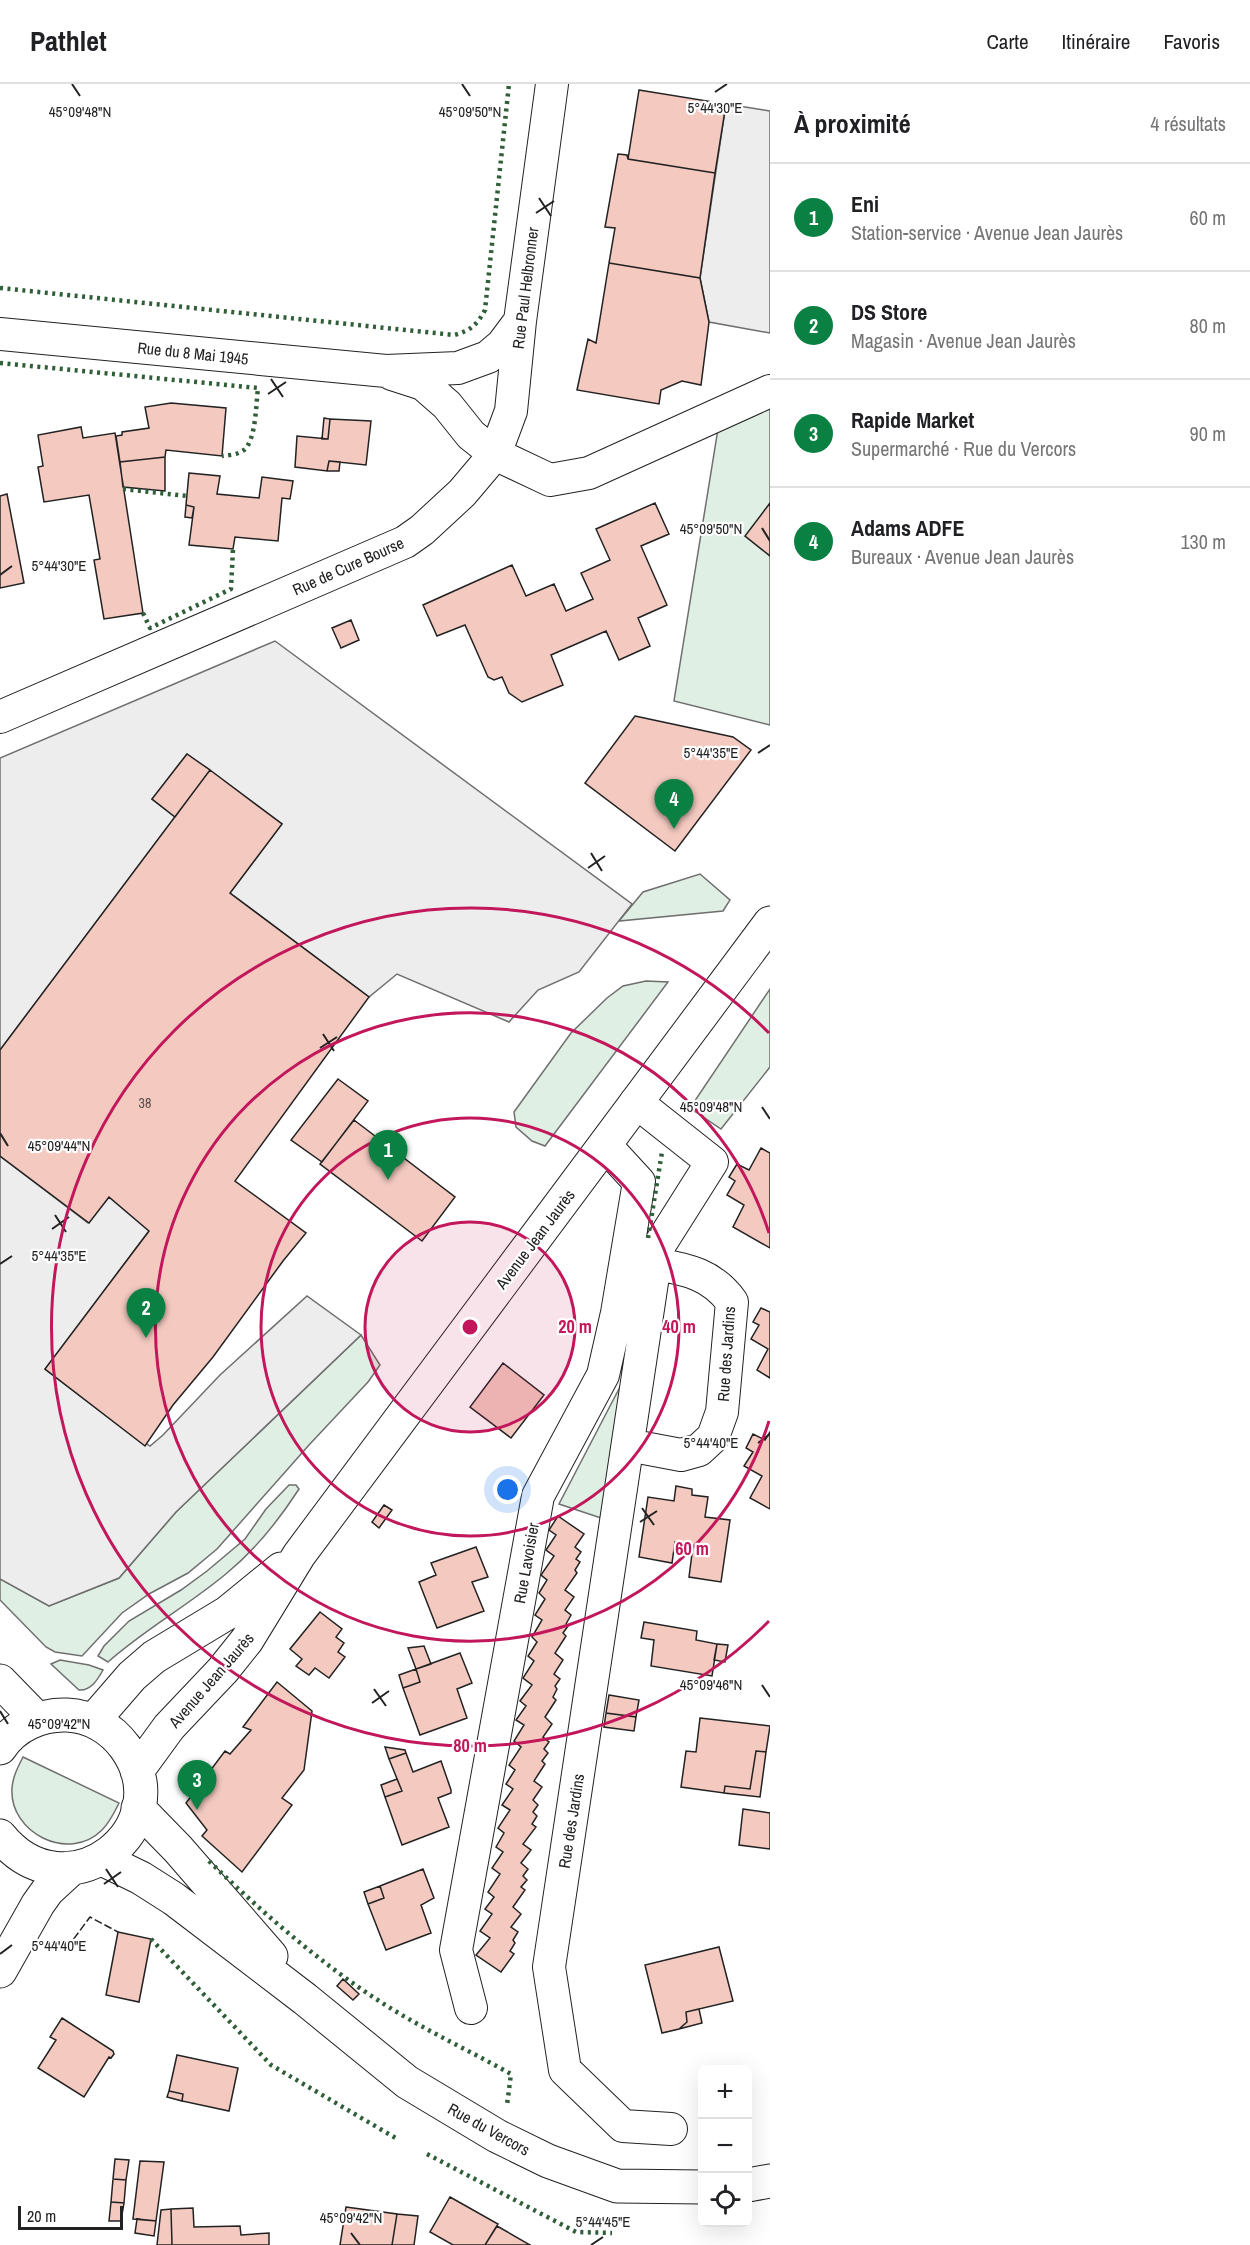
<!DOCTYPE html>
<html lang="fr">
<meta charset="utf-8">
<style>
:root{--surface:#fff;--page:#f6f6f6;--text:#202124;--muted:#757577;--line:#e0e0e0;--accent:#0b8043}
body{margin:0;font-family:"Archivo Narrow",sans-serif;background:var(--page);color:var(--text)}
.controls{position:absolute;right:18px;bottom:18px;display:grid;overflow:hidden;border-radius:9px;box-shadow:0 6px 24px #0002}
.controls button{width:54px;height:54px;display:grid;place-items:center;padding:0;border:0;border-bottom:2px solid var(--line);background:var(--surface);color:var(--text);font:30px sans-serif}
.scale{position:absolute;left:18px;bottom:15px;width:105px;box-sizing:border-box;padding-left:6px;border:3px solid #222;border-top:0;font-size:16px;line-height:21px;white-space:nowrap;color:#222;-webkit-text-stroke:4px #fff;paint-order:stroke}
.you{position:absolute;left:508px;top:1406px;width:21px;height:21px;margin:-15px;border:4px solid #fff;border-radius:50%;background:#1a73e8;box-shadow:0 0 0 9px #1a73e833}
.badge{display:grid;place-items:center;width:39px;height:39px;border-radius:50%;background:var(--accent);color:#fff;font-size:20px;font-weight:700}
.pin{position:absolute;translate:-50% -50px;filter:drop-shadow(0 2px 3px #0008)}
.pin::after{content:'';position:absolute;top:32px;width:21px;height:18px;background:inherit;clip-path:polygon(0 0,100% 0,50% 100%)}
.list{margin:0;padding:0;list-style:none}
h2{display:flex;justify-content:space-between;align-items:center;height:78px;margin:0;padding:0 24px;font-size:26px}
h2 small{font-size:20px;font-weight:400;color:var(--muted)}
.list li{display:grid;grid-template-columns:39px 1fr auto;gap:18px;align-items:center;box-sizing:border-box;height:108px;padding:0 24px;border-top:2px solid var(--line)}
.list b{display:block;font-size:22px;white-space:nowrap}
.list p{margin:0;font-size:20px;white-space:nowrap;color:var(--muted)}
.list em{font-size:20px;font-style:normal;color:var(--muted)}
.icon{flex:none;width:33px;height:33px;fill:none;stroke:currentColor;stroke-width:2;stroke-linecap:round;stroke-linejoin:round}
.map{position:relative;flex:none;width:770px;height:2161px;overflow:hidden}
header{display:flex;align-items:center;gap:36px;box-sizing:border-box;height:84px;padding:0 30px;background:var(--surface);border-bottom:2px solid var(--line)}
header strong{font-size:28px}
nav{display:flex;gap:33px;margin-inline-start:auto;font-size:21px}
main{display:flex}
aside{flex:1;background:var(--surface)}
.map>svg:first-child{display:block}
</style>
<header>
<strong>Pathlet</strong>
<nav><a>Carte</a><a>Itinéraire</a><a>Favoris</a></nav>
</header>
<main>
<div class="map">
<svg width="770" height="2161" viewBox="0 0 770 2161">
<rect width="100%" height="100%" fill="#fff"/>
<path fill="#e0efe3" stroke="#6f6f6f" stroke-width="1.5" d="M 770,321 L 770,641 L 674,617 L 718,345 Z
M 700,790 L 730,816 L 723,827 L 619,837 L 643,808 Z
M 646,897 L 668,898 L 545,1062 L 532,1057 L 516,1043 L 514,1028 L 571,949 L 607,914 L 623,902 Z
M 770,905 L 770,983 L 721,1045 L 690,1024 Z
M 361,1251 L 380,1281 L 368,1298 L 309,1361 L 217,1465 L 188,1489 L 149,1510 L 122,1529 L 82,1572 L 55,1568 L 46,1563 L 0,1516 L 0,1495 L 49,1522 L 119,1494 L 176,1428 Z
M 621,1301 L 604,1435 L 559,1420 Z
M 289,1401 L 296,1401 L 299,1405 C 279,1436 256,1465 227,1489 C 189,1521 145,1545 108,1578 L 98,1572 L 104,1562 L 129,1537 L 181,1506 L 207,1487 L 245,1455 L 266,1425 Z
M 60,1576 L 89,1581 L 103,1586 C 98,1595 91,1607 79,1606 L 51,1580 Z
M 23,1673 L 119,1719 C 114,1729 110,1738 102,1746 C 69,1779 9,1749 12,1704 C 13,1692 18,1683 23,1673 Z"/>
<path fill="#ededed" stroke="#6f6f6f" stroke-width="1.5" d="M 726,20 L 770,27 L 770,249 L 709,238 L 700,194 Z
M 275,557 L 632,820 L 579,888 L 538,906 L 509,938 L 397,890 L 369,913 L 230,809 L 282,740 L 187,670 L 152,715 L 175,733 L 0,966 L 0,674 Z
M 0,1072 L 88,1139 L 109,1113 L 149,1147 L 45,1285 L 117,1340 L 150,1362 L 163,1351 L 220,1291 L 307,1212 L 361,1251 L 176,1428 L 119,1494 L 49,1522 L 0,1495 Z"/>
<path fill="#f3c9c0" stroke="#222" stroke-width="1.5" d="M 639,6 L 726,20 L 715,89 L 628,75 Z
M 618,70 L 627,71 L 628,75 L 715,89 L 700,194 L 609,179 L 615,144 L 605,143 Z
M 609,179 L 700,194 L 709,238 L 701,301 L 682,297 L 661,306 L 659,320 L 577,306 L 588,255 L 596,259 Z
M 171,319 L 226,324 L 222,372 L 166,366 L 165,373 L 120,378 L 116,352 L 122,351 L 122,348 L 149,344 L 145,323 Z
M 324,334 L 330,335 L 328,355 L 322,355 Z
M 330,335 L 371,337 L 366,381 L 329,377 L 327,387 L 295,383 L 297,352 L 328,355 Z
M 81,343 L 83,354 L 115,349 L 143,529 L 104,535 L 94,476 L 100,475 L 89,411 L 44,418 L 38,383 L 43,382 L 38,351 Z
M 165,373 L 165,407 L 123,403 L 120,378 Z
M 329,377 L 340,378 L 339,387 L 327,387 Z
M 189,389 L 220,392 L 217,410 L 259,414 L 262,393 L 293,397 L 290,415 L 282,414 L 278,457 L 235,453 L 233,465 L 189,461 L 194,423 L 186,421 Z
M 7,410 L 24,499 L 0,504 L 0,412 Z
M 655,419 L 669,450 L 641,462 L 667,521 L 638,534 L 650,562 L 619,576 L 606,547 L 551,571 L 563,601 L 522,618 L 509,609 L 502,593 L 494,596 L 488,593 L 465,541 L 437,552 L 423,521 L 512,481 L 526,512 L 554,500 L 566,527 L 593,515 L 581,489 L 610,476 L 596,445 Z
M 770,419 L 770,472 L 745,452 Z
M 186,421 L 194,423 L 192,434 L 185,433 Z
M 351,536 L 359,556 L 341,564 L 332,544 Z
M 635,632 L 733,653 L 751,666 L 675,767 L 585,699 Z
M 187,670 L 210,686 L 175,733 L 152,715 Z
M 210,686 L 282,740 L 230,809 L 369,913 L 235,1097 L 306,1149 L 283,1177 L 213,1273 L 173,1321 L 145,1362 L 45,1285 L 149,1147 L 109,1113 L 89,1139 L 0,1072 L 0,966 Z
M 338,995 L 368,1017 L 322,1078 L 291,1056 Z
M 354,1036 L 455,1113 L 422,1157 L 320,1080 Z
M 761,1064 L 770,1069 L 770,1164 L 733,1143 L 744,1121 L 727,1111 L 735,1097 L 729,1093 L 737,1080 L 749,1086 Z
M 761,1224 L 770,1228 L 770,1294 L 757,1286 L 768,1265 L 751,1255 L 759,1241 L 753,1238 Z
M 503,1279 L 544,1311 L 511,1354 L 470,1323 Z
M 770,1348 L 770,1425 L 750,1414 L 762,1392 L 744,1382 L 753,1368 L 746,1364 L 753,1350 L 765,1356 Z
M 676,1402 L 692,1405 L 692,1411 L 708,1413 L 705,1433 L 730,1436 L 721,1498 L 689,1493 L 693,1462 L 675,1458 L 672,1479 L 639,1473 L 648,1413 L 674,1417 Z
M 384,1421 L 392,1426 L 379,1444 L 372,1438 Z
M 558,1432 L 584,1450 L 575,1463 L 581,1468 L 576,1475 L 580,1478 L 575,1486 L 577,1489 L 565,1506 L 574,1513 L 565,1526 L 571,1531 L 566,1540 L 568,1542 L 563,1549 L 566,1552 L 555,1569 L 563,1576 L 554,1590 L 560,1595 L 555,1602 L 557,1605 L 553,1613 L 556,1616 L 545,1633 L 552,1640 L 543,1653 L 549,1658 L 544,1665 L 548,1669 L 542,1677 L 545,1680 L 534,1697 L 542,1703 L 533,1716 L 538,1721 L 533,1728 L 537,1732 L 532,1740 L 536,1743 L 523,1760 L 531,1766 L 521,1779 L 528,1785 L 523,1792 L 527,1796 L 521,1803 L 525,1806 L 513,1823 L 521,1830 L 511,1843 L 518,1848 L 513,1856 L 515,1859 L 510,1867 L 514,1870 L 501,1888 L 476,1871 L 490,1854 L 480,1847 L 492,1830 L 485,1825 L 494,1813 L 488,1808 L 500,1790 L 492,1784 L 503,1768 L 496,1763 L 504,1749 L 498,1744 L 510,1726 L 502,1721 L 513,1705 L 506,1700 L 515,1686 L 509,1681 L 521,1663 L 514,1657 L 524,1641 L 516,1636 L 526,1622 L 520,1617 L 532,1601 L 523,1594 L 534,1577 L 528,1572 L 537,1558 L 532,1553 L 542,1536 L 535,1531 L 545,1515 L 539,1509 L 547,1496 L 541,1491 L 554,1472 L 546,1466 L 556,1451 L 549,1446 Z
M 476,1463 L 488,1493 L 472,1498 L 484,1527 L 437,1544 L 419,1498 L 436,1491 L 431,1479 Z
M 320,1528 L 342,1545 L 336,1553 L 344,1559 L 338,1568 L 345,1573 L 329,1594 L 315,1584 L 309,1591 L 296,1582 L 302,1575 L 290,1565 Z
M 644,1538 L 697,1547 L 696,1556 L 717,1560 L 712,1592 L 651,1582 L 654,1556 L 641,1554 Z
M 717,1560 L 728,1561 L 725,1578 L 714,1576 Z
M 424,1562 L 431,1580 L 416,1585 L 408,1564 Z
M 460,1569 L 472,1599 L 457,1605 L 467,1634 L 420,1651 L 403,1604 L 420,1598 L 416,1585 Z
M 416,1585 L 420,1598 L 403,1604 L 399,1591 Z
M 277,1598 L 312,1627 L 304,1686 L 282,1714 L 292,1721 L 242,1788 L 202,1752 L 207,1746 L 186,1719 L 225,1667 L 230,1670 L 251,1646 L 243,1643 Z
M 609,1611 L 639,1616 L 636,1633 L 606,1629 Z
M 606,1629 L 636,1633 L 634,1647 L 604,1643 Z
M 700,1634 L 770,1642 L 766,1668 L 756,1667 L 750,1705 L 725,1702 L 724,1709 L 681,1703 L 686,1667 L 696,1668 Z
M 385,1663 L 405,1666 L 406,1669 L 389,1675 Z
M 756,1667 L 766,1668 L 760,1713 L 724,1709 L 725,1702 L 750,1705 Z
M 406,1669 L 413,1688 L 441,1677 L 451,1706 L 451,1709 L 438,1714 L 449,1743 L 402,1761 L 385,1713 L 402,1707 L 389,1675 Z
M 397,1695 L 402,1707 L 385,1713 L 381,1701 Z
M 743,1725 L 770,1729 L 770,1765 L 739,1761 Z
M 423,1785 L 434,1814 L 421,1821 L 431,1849 L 386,1866 L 368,1820 L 384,1814 L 380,1802 Z
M 380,1802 L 384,1814 L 368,1820 L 364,1808 Z
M 118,1848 L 151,1855 L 139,1918 L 106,1911 Z
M 719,1863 L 733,1917 L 686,1928 L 687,1938 L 679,1945 L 662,1949 L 645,1881 Z
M 343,1895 L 359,1910 L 353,1916 L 337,1902 Z
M 699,1925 L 702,1939 L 679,1945 L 687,1938 L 686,1928 Z
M 62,1934 L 113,1967 L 114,1970 L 111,1974 L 109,1973 L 84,2013 L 38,1984 L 56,1956 L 50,1953 Z
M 177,1971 L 238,1984 L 229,2027 L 182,2017 L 183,2010 L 169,2007 Z
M 169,2007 L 183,2010 L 182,2017 L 167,2013 Z
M 115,2075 L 129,2076 L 126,2096 L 113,2095 Z
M 140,2077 L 164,2078 L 156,2137 L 133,2135 Z
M 113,2095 L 126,2096 L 124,2119 L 111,2118 Z
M 450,2113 L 498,2140 L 485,2161 L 453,2161 L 430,2148 Z
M 111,2118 L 124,2119 L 121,2137 L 109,2137 Z
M 346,2123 L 397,2130 L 392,2161 L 340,2161 Z
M 193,2124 L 194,2143 L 240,2142 L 241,2151 L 269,2149 L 269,2161 L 172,2161 L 171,2125 Z
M 171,2125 L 172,2161 L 157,2161 L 161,2126 Z
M 397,2130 L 418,2132 L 414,2161 L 392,2161 Z
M 137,2135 L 156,2137 L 154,2152 L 135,2149 Z
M 497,2142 L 530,2161 L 485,2161 Z"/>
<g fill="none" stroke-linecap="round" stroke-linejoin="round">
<g stroke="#222" stroke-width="34">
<path id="minor" d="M 0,250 L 386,287 L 458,284 L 488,273 L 502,261 L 520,237
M 392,290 L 423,300 L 447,321 L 471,351 L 495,370 L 550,396 L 589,389 L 770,307
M 0,633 L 405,458 L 422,446 L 462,409 L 495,370 L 511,327 L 520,237 L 552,0
M 636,1018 L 712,1078 L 657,1165 L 549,1883 L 565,1986 L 623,2042 L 671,2045
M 628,1361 L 681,1371 L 699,1366 L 713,1353 L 722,1328 L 732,1218 C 713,1191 687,1185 655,1180
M 471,1924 L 456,1866 L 538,1412 L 603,1291 L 617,1229 L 639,1098 L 605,1061"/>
</g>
<g stroke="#222" stroke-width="35">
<path id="tertiary" d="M 138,1724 L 178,1765 L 271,1872
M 102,1775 L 141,1794 L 174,1815 L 305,1915 L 407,1998 L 497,2052 L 548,2077 L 617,2102 L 702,2103
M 748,2101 L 770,2097"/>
</g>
<g stroke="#222" stroke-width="35">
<path id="secondary" d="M 0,1597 L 37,1635
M 93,1637 L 132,1592 L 154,1573 L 227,1529 L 281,1485
M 0,1664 C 14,1642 41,1630 67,1631 C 90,1632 111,1644 125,1663 C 183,1743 67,1835 0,1752
M 137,1687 L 169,1643 L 223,1586 L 247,1556 L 299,1471 L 770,839
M 0,1887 L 38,1820 L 48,1806 L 72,1784"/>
</g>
<use href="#minor" stroke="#fff" stroke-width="32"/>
<use href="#tertiary" stroke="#fff" stroke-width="33"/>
<use href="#secondary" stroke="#fff" stroke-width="33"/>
<path stroke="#2f5e38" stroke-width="4.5" stroke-dasharray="3 4.5" stroke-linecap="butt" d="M 0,204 L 454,251 C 470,247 477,241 485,226 L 509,0
M 0,279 L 258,304 C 256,320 256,354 245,365 C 239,371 229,371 222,372
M 123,405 L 187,412
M 143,529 L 150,544 L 231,505 L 233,465
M 648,1154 L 662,1068
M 209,1777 C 264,1830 322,1881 387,1922 C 427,1947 470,1967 511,1990 L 507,2021
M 151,1855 L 271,1981 L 399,2056
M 427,2070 L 576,2148 L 612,2149"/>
<path stroke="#222" stroke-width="1.5" stroke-dasharray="8 3" stroke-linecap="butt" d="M 67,1864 L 90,1833 L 118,1848"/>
</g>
<path fill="none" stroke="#222" stroke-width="2" d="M 72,0 L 80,12M 462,0 L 470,12M 715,8 L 727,0M 539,114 L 551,132M 536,129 L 554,117M 271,295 L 283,313M 268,310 L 286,298M 762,444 L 770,457M 0,491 L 12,482M 758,669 L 770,661M 591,769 L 602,787M 588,784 L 605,772M 323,950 L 334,967M 320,964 L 337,953M 762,1023 L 770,1035M 0,1049 L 8,1062M 55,1131 L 66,1148M 52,1145 L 69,1133M 0,1180 L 12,1172M 758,1359 L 770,1350M 642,1424 L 654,1441M 640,1438 L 657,1427M 762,1601 L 770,1613M 374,1605 L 386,1622M 372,1619 L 389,1607M 0,1627 L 8,1640M 106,1785 L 118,1803M 104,1800 L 121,1788M 0,1870 L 12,1861M 351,2149 L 360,2161M 591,2161 L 603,2153"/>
<circle cx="470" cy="1243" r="105" fill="#c2185b" fill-opacity=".12"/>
<g fill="none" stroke="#c2185b" stroke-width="3">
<circle cx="470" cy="1243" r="105"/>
<circle cx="470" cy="1243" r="209"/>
<path d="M769 1337A314 314 0 1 1 769 1149"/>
<path d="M769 1537A419 419 0 1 1 769 949"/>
</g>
<g text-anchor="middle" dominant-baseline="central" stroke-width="4.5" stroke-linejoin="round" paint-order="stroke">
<g font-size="14" fill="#564c4a">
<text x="145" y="1019">38</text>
</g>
<g font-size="16" fill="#222" stroke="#fff">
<text transform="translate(525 204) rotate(-83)">Rue Paul Helbronner</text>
<text transform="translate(193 269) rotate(6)">Rue du 8 Mai 1945</text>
<text transform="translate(348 482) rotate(-24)">Rue de Cure Bourse</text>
<text transform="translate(535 1155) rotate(-53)">Avenue Jean Jaurès</text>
<text transform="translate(726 1270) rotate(-86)">Rue des Jardins</text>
<text transform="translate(526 1479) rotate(-80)">Rue Lavoisier</text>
<text transform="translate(211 1596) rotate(-49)">Avenue Jean Jaurès</text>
<text transform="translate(571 1737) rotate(-81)">Rue des Jardins</text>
<text transform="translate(489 2045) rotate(29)">Rue du Vercors</text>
</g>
</g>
<g font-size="15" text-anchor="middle" fill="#222" stroke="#fff" stroke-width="4.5" stroke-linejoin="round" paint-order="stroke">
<text x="715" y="29">5°44'30"E</text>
<text x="80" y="33">45°09'48"N</text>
<text x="470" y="33">45°09'50"N</text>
<text x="711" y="450">45°09'50"N</text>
<text x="59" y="487">5°44'30"E</text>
<text x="711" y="674">5°44'35"E</text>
<text x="711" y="1028">45°09'48"N</text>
<text x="59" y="1067">45°09'44"N</text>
<text x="59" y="1177">5°44'35"E</text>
<text x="711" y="1364">5°44'40"E</text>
<text x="711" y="1606">45°09'46"N</text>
<text x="59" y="1645">45°09'42"N</text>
<text x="59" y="1867">5°44'40"E</text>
<text x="351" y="2139">45°09'42"N</text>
<text x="603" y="2143">5°44'45"E</text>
</g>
<circle cx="470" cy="1243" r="9" fill="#c2185b" stroke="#fff" stroke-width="3"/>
<g font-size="18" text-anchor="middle" font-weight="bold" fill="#c2185b" stroke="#fff" stroke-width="4.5" stroke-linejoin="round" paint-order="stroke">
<text x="575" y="1249">20 m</text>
<text x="679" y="1249">40 m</text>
<text x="692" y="1471">60 m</text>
<text x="470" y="1668">80 m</text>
</g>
</svg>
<div class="controls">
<button>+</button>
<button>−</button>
<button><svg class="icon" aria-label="locate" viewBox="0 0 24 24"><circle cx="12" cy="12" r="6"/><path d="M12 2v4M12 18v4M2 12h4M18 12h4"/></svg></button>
</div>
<div class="scale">20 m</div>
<div class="you"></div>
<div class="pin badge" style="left:388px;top:1096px">1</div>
<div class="pin badge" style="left:146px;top:1254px">2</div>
<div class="pin badge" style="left:197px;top:1726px">3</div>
<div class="pin badge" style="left:674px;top:745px">4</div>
</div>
<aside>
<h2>À proximité<small>4 résultats</small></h2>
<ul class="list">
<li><span class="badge">1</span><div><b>Eni</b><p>Station-service · Avenue Jean Jaurès</p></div><em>60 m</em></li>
<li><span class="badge">2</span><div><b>DS Store</b><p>Magasin · Avenue Jean Jaurès</p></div><em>80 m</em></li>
<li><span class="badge">3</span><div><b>Rapide Market</b><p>Supermarché · Rue du Vercors</p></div><em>90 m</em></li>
<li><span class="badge">4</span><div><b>Adams ADFE</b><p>Bureaux · Avenue Jean Jaurès</p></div><em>130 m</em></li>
</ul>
</aside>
</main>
